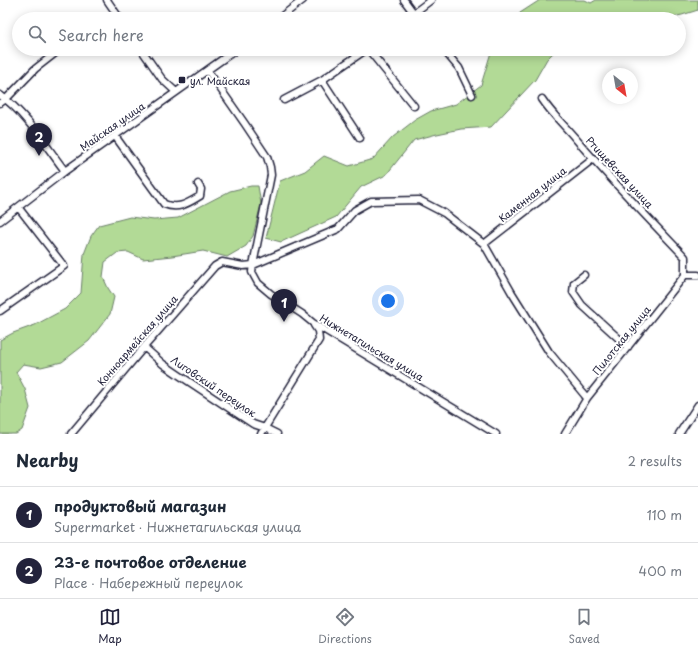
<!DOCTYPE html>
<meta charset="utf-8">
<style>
:root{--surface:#fff;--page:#f6f6f7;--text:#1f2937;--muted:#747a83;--line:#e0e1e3;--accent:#22223b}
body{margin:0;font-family:"Playpen Sans",sans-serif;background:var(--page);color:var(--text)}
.compass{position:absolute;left:602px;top:68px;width:36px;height:36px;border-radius:50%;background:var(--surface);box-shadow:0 2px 10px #0003;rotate:149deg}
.you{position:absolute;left:388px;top:301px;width:14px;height:14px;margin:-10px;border:3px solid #fff;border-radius:50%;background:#1a73e8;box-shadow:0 0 0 6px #1a73e833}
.badge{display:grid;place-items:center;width:26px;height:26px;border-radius:50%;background:var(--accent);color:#fff;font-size:13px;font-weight:700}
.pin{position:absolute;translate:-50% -33px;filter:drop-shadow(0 1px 2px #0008)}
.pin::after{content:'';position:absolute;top:21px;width:14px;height:12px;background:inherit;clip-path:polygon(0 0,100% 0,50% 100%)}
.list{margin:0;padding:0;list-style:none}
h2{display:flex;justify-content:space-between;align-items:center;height:52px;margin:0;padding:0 16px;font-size:17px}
h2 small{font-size:13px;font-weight:400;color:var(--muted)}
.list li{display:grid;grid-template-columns:26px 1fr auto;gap:12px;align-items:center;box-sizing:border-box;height:56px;padding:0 16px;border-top:1px solid var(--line)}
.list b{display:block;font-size:15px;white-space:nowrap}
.list p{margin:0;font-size:13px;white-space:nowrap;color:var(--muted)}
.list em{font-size:13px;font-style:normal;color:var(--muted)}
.icon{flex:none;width:22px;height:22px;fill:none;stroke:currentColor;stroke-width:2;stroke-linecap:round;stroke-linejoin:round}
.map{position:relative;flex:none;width:698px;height:434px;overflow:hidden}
.search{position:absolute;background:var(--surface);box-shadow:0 2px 10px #0003;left:12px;right:12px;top:12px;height:44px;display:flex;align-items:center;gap:10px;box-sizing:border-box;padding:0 14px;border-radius:22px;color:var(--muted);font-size:15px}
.sheet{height:164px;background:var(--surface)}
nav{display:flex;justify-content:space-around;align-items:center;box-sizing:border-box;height:56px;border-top:1px solid var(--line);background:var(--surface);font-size:11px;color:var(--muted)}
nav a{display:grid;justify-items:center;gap:2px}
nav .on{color:var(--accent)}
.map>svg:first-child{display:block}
</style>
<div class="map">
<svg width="698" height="434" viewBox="0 0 698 434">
<rect width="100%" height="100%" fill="#fff"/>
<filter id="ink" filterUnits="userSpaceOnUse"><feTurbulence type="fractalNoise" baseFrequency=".025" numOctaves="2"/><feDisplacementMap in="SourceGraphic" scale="8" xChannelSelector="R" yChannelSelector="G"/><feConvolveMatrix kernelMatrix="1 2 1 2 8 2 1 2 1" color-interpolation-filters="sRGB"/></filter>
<g filter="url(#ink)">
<path fill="#b2da96" stroke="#6a7e68" d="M 540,0 L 585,0 L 591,3 L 596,0 L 698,0 L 698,10 L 682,15 L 663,19 L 515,19 L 520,13 Z
M 492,49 L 557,49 L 547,59 L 535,80 L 491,127 L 461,129 L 437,134 L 414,140 L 386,175 L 361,187 L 336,217 L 281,242 L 266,238 L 280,181 L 305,171 L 324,156 L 349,166 L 373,159 L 393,137 L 415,120 L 431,111 L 456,104 L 481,85 Z
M 251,186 L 258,186 L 261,204 L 253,236 L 246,246 L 227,257 L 203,251 L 172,256 L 143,259 L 128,252 L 117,253 L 105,262 L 103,277 L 108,288 L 114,297 L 110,314 L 89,341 L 62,362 L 41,367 L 23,364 L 16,372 L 25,389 L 30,408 L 22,430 L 16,434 L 0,434 L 0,340 L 13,333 L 35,325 L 65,309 L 81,293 L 84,254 L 91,236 L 99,225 L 130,217 L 154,220 L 178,218 L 230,191 Z"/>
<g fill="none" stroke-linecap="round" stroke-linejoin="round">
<g stroke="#22223b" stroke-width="9">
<path id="minor" d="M 107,0 L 120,19
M 404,0 L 418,19
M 278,19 L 303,0
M 406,19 L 431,0
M 141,49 L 162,79 L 176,92
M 368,49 L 414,106
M 443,49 L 459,68 L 472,95
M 208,71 L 245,124 L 267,157 L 270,167 L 271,175 L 253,265 L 252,272 L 258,283 L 271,294 L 302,314 L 313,323 L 496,434
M 322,80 L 360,138
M 0,95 C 26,113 46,146 65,171
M 542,99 C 551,113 564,125 575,138 C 610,179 648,218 685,257 L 685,275 L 587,398 L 565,434
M 284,100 L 322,80 L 367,49
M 0,103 L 6,99 L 35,69 L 58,51
M 115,136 L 164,204 C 179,210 188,203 200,196 L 201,189 L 198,184
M 0,221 L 65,171 L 237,49
M 484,244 L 593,159
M 584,275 L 574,283 L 573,292 L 582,305 L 628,347
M 685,275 L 698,275
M 0,311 L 64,266 L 18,207
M 144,347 L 163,364 L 179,375 L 253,424 L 265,428 L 277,434
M 71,434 L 144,347 L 215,266 L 222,262 L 243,266 L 253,265 L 338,229 L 355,210 L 371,201 L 419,200 L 444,213 L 484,244 L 512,293 L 549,352 L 587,398
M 261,434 L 319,340 L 318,331 L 314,325
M 679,434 L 698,405"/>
</g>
<use href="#minor" stroke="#fff" stroke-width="6"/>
</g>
</g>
<rect fill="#22223b" stroke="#fff" stroke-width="1.5" x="178" y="76" width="8" height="8" rx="2"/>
<g text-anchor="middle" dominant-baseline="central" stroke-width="4" stroke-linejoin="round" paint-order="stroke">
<g font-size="10" fill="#22223b" stroke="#fff" text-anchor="start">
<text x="190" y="80">ул. Майская</text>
</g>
<g font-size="10" fill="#22223b" stroke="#fff">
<text transform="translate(112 126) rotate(-35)">Майская улица</text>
<text transform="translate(620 172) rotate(47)">Ртищевская улица</text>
<text transform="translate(532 194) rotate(-38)">Каменная улица</text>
<text transform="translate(137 340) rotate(-49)">Конноармейская улица</text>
<text transform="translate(621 340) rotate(-51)">Пилотская улица</text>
<text transform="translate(372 347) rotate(31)">Нижнетагильская улица</text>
<text transform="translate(214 386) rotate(34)">Лиговский переулок</text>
</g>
</g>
</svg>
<svg class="compass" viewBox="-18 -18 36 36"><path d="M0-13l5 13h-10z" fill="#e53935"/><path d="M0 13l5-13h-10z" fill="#747a83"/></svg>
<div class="you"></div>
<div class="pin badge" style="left:284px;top:322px">1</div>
<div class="pin badge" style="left:39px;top:156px">2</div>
<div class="search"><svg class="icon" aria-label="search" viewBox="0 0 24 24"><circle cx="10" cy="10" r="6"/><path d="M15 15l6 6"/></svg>Search here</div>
</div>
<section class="sheet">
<h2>Nearby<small>2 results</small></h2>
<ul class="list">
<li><span class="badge">1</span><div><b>продуктовый магазин</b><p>Supermarket · Нижнетагильская улица</p></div><em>110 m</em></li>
<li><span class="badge">2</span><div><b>23-е почтовое отделение</b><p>Place · Набережный переулок</p></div><em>400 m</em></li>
</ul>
</section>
<nav>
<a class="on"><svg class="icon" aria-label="map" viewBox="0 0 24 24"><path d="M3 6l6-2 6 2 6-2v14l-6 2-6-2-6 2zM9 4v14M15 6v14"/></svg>Map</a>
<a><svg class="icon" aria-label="directions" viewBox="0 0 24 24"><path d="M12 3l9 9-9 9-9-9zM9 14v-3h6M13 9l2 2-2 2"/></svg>Directions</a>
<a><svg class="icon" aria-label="saved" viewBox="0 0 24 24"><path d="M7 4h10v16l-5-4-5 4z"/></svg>Saved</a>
</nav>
